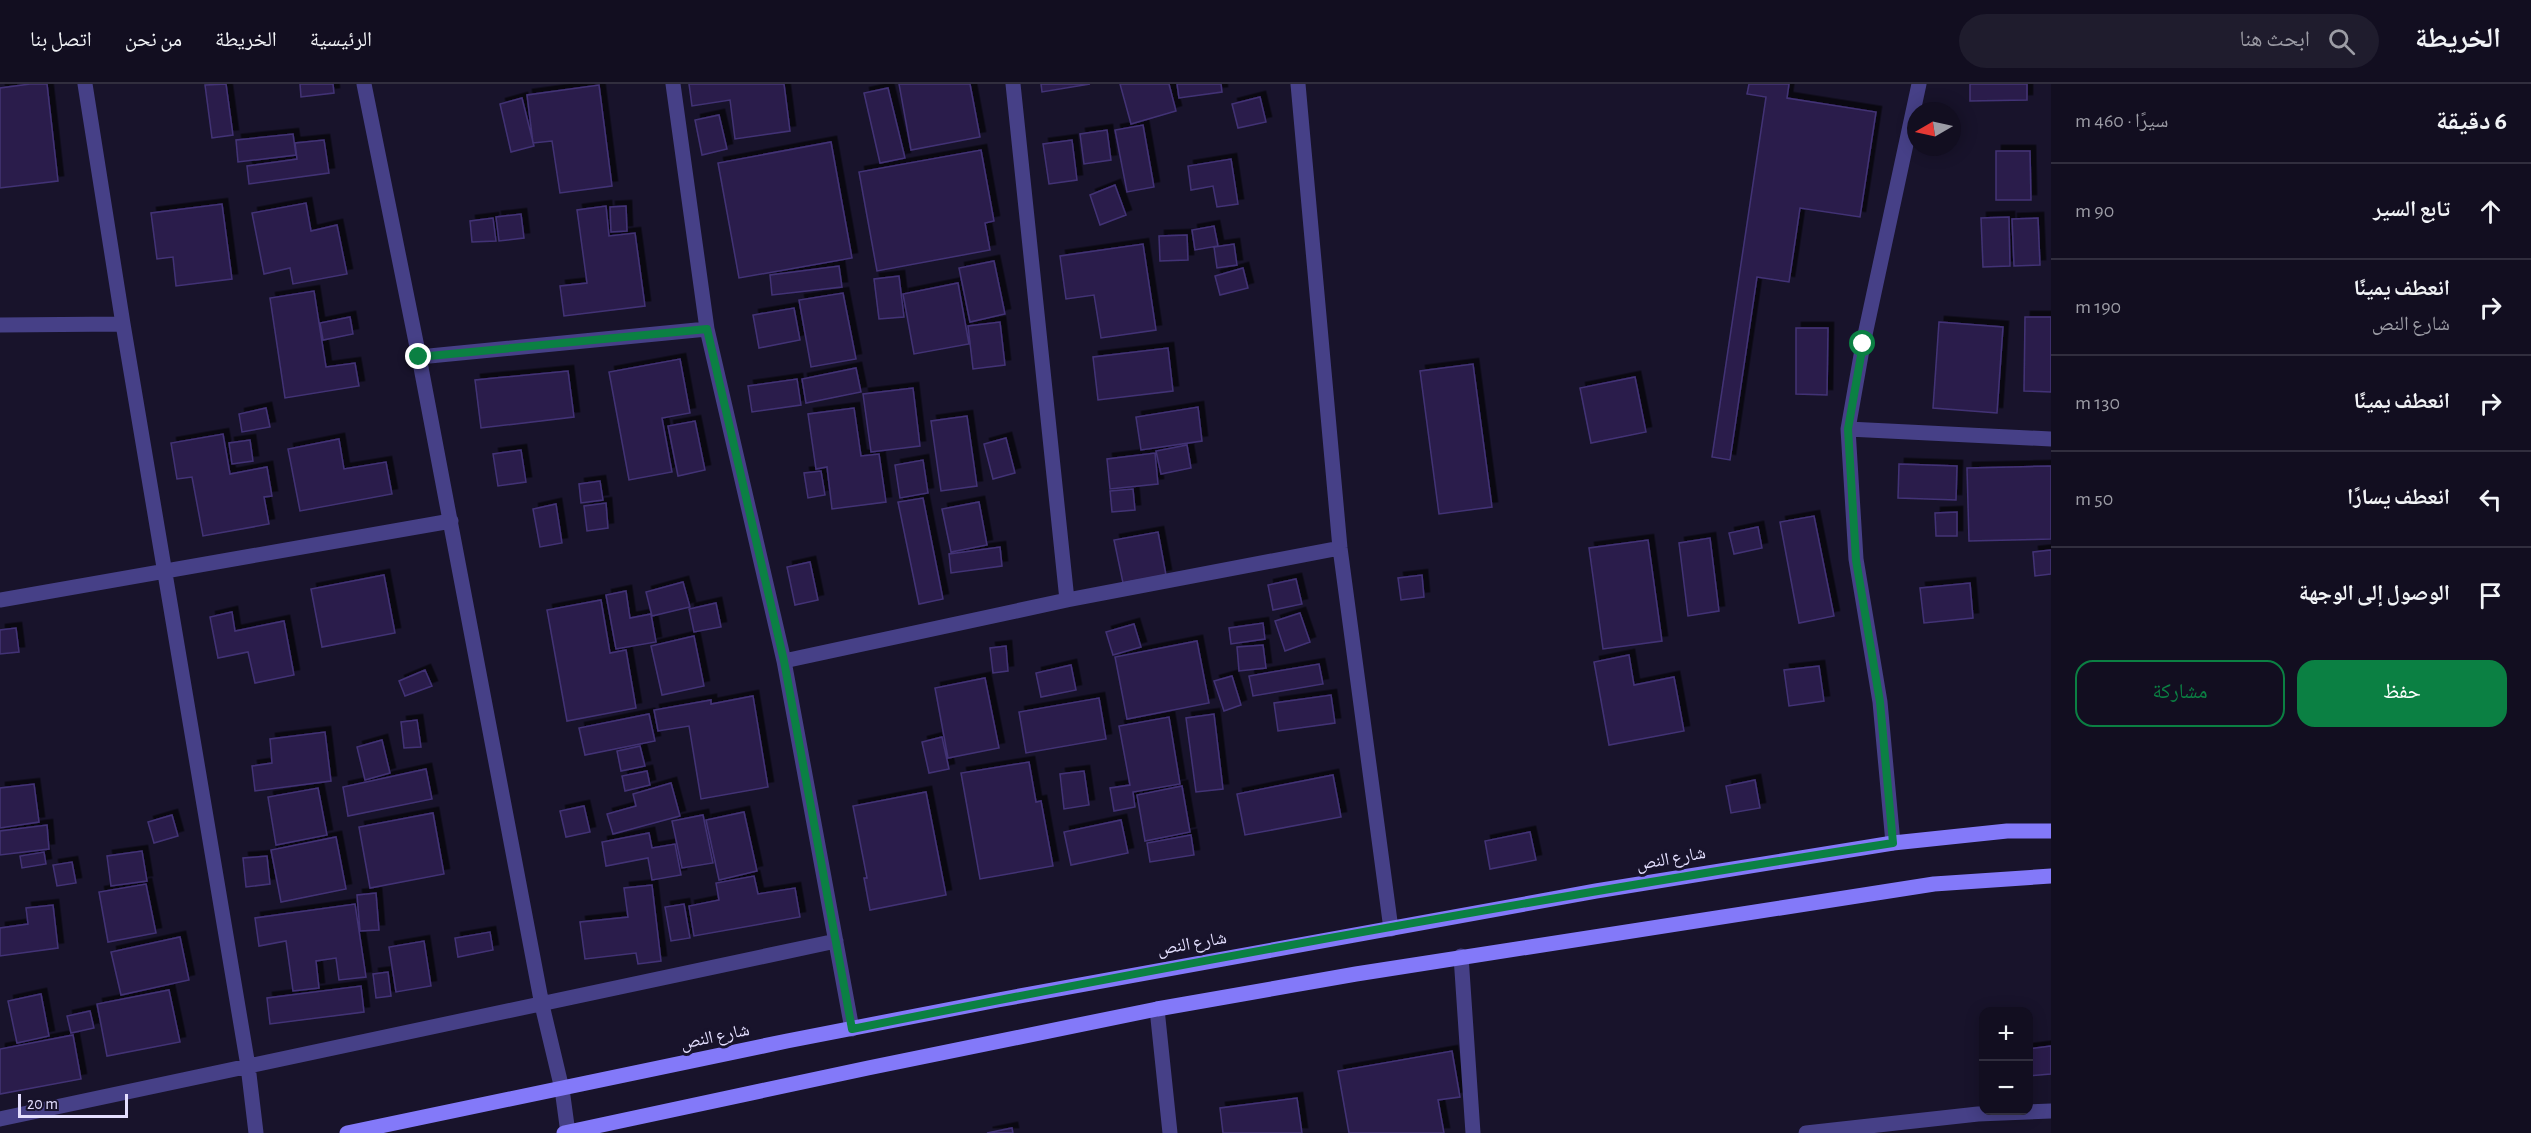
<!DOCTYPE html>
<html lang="ar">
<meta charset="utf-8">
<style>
:root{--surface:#120e20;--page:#1f1c2d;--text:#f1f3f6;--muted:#9c9ca5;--line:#312e3e;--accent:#0b8043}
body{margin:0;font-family:"Alegreya Sans","Noto Naskh Arabic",sans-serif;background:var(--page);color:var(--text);direction:rtl}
.controls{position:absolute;right:18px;bottom:18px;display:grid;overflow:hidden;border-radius:12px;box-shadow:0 3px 15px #0003}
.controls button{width:54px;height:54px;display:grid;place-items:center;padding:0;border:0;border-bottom:2px solid var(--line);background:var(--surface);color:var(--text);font:30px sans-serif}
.compass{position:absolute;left:1907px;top:18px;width:54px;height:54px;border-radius:50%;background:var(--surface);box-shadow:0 3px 15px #0003;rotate:261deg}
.scale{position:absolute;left:18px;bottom:15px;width:110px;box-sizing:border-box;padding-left:6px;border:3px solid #e3defe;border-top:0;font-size:16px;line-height:21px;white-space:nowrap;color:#e3defe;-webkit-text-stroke:4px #18132b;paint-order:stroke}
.stop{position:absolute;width:18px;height:18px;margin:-14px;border:4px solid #0b8043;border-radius:50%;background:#fff}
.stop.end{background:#0b8043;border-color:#fff;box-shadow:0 2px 6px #0008}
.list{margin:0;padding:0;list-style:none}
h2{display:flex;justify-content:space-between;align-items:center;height:78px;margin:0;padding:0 24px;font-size:26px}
h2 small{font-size:20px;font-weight:400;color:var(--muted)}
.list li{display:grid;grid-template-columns:39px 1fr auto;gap:18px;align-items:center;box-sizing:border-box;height:96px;padding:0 24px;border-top:2px solid var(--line)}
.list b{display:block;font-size:22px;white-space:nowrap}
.list p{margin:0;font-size:20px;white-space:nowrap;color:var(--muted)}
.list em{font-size:20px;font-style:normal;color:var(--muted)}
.actions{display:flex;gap:12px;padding:18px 24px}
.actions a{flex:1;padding:14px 0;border:2px solid var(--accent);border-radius:18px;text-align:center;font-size:21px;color:var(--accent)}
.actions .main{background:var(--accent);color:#fff}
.icon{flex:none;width:33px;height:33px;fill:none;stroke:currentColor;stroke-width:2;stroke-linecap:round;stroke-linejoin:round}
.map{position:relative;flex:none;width:2051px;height:1049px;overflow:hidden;direction:ltr}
header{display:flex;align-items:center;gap:36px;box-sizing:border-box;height:84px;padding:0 30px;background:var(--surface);border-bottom:2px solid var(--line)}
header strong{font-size:28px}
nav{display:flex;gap:33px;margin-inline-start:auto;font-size:21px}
.search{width:420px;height:54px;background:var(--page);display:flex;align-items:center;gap:15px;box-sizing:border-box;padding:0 21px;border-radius:33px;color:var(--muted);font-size:22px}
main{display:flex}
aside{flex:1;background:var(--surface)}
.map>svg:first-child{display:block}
</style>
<header>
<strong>الخريطة</strong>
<div class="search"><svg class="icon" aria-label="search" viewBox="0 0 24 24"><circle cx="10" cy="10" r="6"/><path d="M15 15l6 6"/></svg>ابحث هنا</div>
<nav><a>الرئيسية</a><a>الخريطة</a><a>من نحن</a><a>اتصل بنا</a></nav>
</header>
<main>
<aside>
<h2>6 دقيقة<small>سيرًا · 460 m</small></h2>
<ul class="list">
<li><svg class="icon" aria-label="ahead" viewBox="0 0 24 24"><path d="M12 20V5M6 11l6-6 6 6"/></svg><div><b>تابع السير</b></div><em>90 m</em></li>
<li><svg class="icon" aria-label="right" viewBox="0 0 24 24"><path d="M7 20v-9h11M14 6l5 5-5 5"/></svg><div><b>انعطف يمينًا</b><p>شارع النص</p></div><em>190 m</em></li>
<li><svg class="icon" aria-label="right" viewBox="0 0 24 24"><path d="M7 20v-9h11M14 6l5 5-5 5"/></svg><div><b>انعطف يمينًا</b></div><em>130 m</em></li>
<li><svg class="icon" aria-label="left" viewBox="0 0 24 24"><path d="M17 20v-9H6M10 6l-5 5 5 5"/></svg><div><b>انعطف يسارًا</b></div><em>50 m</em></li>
<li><svg class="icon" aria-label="arrive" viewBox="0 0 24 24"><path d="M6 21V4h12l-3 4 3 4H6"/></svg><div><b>الوصول إلى الوجهة</b></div></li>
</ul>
<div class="actions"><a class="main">حفظ</a><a>مشاركة</a></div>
</aside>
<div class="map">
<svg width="2051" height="1049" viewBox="0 0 2051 1049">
<defs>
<filter id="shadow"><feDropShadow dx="5.5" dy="-5.5" stdDeviation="0" flood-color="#0009"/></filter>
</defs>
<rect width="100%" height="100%" fill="#18132b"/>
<path fill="#2a1f4b" stroke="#433376" stroke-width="1.5" filter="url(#shadow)" d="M 30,0 L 47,0 L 58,97 L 0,104 L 0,4 Z
M 226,0 L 233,51 L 212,54 L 205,1 Z
M 300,0 L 333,0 L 334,9 L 301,13 Z
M 689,0 L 784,0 L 790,47 L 735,55 L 730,16 L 692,22 Z
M 899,0 L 970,0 L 980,53 L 911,66 Z
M 1041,0 L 1090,0 L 1042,8 Z
M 1120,0 L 1169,0 L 1176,27 L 1131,40 Z
M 1177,0 L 1221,0 L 1222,8 L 1179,14 Z
M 1749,0 L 1789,0 L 1787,14 L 1876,28 L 1860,133 L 1800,124 L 1789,198 L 1757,193 L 1730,376 L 1712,373 L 1766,13 L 1747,10 Z
M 1970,0 L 2027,0 L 2027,16 L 1970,17 Z
M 599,1 L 612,102 L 560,109 L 552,57 L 533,59 L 527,11 Z
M 888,4 L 905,74 L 880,79 L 864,9 Z
M 1260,13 L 1266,38 L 1238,44 L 1232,20 Z
M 522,14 L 534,62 L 511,68 L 500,20 Z
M 719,31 L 727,65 L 702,71 L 695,36 Z
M 1143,41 L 1154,103 L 1127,108 L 1115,46 Z
M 1107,46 L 1111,76 L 1084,80 L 1080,50 Z
M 293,50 L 296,71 L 238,78 L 236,56 Z
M 324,56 L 329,89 L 249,100 L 247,82 L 297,75 L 295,59 Z
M 1072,56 L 1077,96 L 1049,100 L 1043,60 Z
M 831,58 L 852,174 L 739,194 L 718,79 Z
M 981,66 L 994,137 L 985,139 L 990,166 L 877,187 L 859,88 Z
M 1996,67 L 2030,67 L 2031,116 L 1996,116 Z
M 1231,75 L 1238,120 L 1217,123 L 1213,102 L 1191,106 L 1188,82 Z
M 1115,101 L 1126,131 L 1100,141 L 1090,111 Z
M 306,119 L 311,147 L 337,141 L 347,190 L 293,200 L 290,184 L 264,190 L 252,129 Z
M 222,120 L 232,195 L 176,202 L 173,173 L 157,175 L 151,129 Z
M 606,122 L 609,152 L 635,149 L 645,222 L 564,232 L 560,202 L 587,199 L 577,126 Z
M 626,122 L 627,147 L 611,148 L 610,123 Z
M 521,130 L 524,154 L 499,157 L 496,133 Z
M 2009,133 L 2010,182 L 1983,183 L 1981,134 Z
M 493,134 L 496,157 L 472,158 L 470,137 Z
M 2038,134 L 2040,181 L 2014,182 L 2012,135 Z
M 1214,142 L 1218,162 L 1195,166 L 1192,146 Z
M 1187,151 L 1188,176 L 1160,177 L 1159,152 Z
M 1143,160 L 1156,246 L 1101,254 L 1094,211 L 1066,215 L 1060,172 Z
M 1234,160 L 1237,181 L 1217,184 L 1214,163 Z
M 994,177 L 1005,230 L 970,238 L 959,184 Z
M 839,182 L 842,203 L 772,211 L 770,191 Z
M 1243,184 L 1248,204 L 1220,211 L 1215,192 Z
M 899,192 L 904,233 L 879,235 L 874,195 Z
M 958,199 L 969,260 L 914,270 L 903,210 Z
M 314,207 L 326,283 L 355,279 L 359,302 L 285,314 L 270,214 Z
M 843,209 L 856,275 L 811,283 L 799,216 Z
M 794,224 L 800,256 L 759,264 L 753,231 Z
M 350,233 L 353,250 L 323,256 L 320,239 Z
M 2025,233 L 2051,233 L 2051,308 L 2024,307 Z
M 1000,238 L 1005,281 L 973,285 L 968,242 Z
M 1939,238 L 2003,243 L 1997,329 L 1933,324 Z
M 1796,244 L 1828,244 L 1827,311 L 1796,310 Z
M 1168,264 L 1173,307 L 1098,316 L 1093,273 Z
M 680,275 L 690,329 L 662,334 L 672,388 L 629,396 L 609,288 Z
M 1473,280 L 1492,423 L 1439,430 L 1420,287 Z
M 856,284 L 861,308 L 806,319 L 802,295 Z
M 568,287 L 574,333 L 481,344 L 475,296 Z
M 1635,293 L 1646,348 L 1591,359 L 1580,304 Z
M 797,295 L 801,321 L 752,328 L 748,302 Z
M 913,304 L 920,362 L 871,368 L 863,310 Z
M 1198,323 L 1202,357 L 1141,366 L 1136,333 Z
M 266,324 L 270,343 L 242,348 L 239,330 Z
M 854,324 L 861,372 L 879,370 L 886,418 L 832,425 L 827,383 L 816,385 L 808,330 Z
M 967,332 L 977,402 L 941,407 L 931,337 Z
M 695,337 L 705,386 L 678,392 L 668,342 Z
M 223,350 L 230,390 L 267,383 L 272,412 L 264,413 L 269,440 L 203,452 L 192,393 L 177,395 L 171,359 Z
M 1006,354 L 1015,389 L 993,395 L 984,360 Z
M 339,355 L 344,385 L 386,378 L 392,410 L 300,427 L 288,365 Z
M 250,356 L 253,377 L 232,380 L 229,359 Z
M 1187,361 L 1191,384 L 1161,390 L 1156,367 Z
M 521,366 L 526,398 L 498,402 L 493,370 Z
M 1155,369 L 1158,400 L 1110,405 L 1107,375 Z
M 923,376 L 928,409 L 900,414 L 895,381 Z
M 1899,380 L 1957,382 L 1956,416 L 1898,414 Z
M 2051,382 L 2051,455 L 1969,457 L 1967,384 Z
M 821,387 L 825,411 L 808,414 L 804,389 Z
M 600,397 L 603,416 L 581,419 L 579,400 Z
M 1133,405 L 1135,426 L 1112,428 L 1110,407 Z
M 923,414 L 943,515 L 919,520 L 898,418 Z
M 979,418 L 987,461 L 951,468 L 942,425 Z
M 606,419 L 608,444 L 587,447 L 584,422 Z
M 556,420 L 562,459 L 540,463 L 533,425 Z
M 1957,428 L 1957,452 L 1936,452 L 1935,429 Z
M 1814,432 L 1834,532 L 1799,539 L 1780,438 Z
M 1758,443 L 1762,464 L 1734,470 L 1729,449 Z
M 1158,448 L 1166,491 L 1123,499 L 1114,456 Z
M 1710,454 L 1719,527 L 1688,532 L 1679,459 Z
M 1648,456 L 1662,557 L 1603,565 L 1589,464 Z
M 1000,463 L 1002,482 L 951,489 L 949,470 Z
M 2051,466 L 2051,490 L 2035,492 L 2033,468 Z
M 810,478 L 818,516 L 795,521 L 787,483 Z
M 384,491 L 395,549 L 322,563 L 311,505 Z
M 1422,491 L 1424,513 L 1401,516 L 1398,494 Z
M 1296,495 L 1302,520 L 1273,526 L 1268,501 Z
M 683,498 L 690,523 L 652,532 L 646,508 Z
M 1970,499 L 1973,534 L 1924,539 L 1920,504 Z
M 626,507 L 630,534 L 651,530 L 656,558 L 616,565 L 606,511 Z
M 601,516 L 610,569 L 626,566 L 636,624 L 567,637 L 547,526 Z
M 716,519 L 721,543 L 694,548 L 689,525 Z
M 232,528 L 235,547 L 284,537 L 294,591 L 255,599 L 248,568 L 218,574 L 210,533 Z
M 1300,529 L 1310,558 L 1285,567 L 1275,537 Z
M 1263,539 L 1265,555 L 1231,560 L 1229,544 Z
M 1134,540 L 1141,563 L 1113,571 L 1106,548 Z
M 16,544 L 19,568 L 0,570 L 0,546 Z
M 694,552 L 704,602 L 662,611 L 651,562 Z
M 1197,557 L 1209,619 L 1127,635 L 1115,573 Z
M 1263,561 L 1266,584 L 1239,587 L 1237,563 Z
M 1006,562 L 1008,587 L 993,589 L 990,564 Z
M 1629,571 L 1634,601 L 1674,593 L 1684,647 L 1609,661 L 1594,578 Z
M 1319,580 L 1323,600 L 1253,612 L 1249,592 Z
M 1071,581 L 1076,606 L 1041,613 L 1036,589 Z
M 1819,582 L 1824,617 L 1789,622 L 1784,586 Z
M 425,586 L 432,602 L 405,612 L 399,597 Z
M 1232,592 L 1241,621 L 1224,627 L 1214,597 Z
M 985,594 L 999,664 L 948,674 L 935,604 Z
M 1331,611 L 1335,639 L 1278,647 L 1274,619 Z
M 753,612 L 768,703 L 701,715 L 689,642 L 658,647 L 654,626 L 711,616 L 711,620 Z
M 1099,614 L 1106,655 L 1026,669 L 1019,628 Z
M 649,630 L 655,657 L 585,671 L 579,644 Z
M 1214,630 L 1223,705 L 1196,708 L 1186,634 Z
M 1169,633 L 1180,700 L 1133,708 L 1135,723 L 1114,727 L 1110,704 L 1130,701 L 1119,642 Z
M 417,636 L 421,663 L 404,664 L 401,638 Z
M 325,648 L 331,697 L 255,707 L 252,682 L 272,679 L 270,655 Z
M 942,653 L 949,685 L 929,689 L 922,658 Z
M 382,656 L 390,689 L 365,696 L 357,663 Z
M 640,662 L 645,682 L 621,687 L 617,667 Z
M 1029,678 L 1036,718 L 1041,717 L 1053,782 L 980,795 L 961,689 Z
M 426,685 L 432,715 L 348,732 L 343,703 Z
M 647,687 L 650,701 L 625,707 L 622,692 Z
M 1084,687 L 1089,721 L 1064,725 L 1060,690 Z
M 1333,691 L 1341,733 L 1245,751 L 1237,710 Z
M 1755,696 L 1760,724 L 1731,729 L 1726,702 Z
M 671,699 L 680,732 L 613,750 L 607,730 L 636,722 L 633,710 Z
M 34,700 L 39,738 L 0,744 L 0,704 Z
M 1182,702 L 1190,748 L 1145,757 L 1137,711 Z
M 318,704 L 327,751 L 276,761 L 268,713 Z
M 926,708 L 946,811 L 870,826 L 864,794 L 867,794 L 853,722 Z
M 584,722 L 590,748 L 566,753 L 560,727 Z
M 744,728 L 757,787 L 719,796 L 706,736 Z
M 433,729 L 444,790 L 370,804 L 359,743 Z
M 172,731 L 178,752 L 154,759 L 148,738 Z
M 703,731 L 713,779 L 682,784 L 672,737 Z
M 1121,736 L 1128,769 L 1071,781 L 1064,748 Z
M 47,741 L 49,765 L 0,771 L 0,747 Z
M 1530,748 L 1536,776 L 1490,785 L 1485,757 Z
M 649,749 L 652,764 L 675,760 L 681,791 L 652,796 L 648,774 L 606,782 L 602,758 Z
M 1191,751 L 1194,771 L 1150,778 L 1147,759 Z
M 336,753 L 346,805 L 281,818 L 271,766 Z
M 142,767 L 147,797 L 111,802 L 107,772 Z
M 44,768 L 46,780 L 22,784 L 20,772 Z
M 267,772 L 270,800 L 246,803 L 243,774 Z
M 72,778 L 76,799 L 57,802 L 53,781 Z
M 754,792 L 758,810 L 795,804 L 800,833 L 694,852 L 689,822 L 719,816 L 716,799 Z
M 146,800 L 156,849 L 108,858 L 99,808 Z
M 652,801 L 661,877 L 638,880 L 636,869 L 585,875 L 580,838 L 628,833 L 624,804 Z
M 376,809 L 379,846 L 360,847 L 357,811 Z
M 355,820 L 366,893 L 339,896 L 336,874 L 316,877 L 319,904 L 293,907 L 286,857 L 259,862 L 255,834 Z
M 684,820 L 690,854 L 671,857 L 665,823 Z
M 53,821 L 58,864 L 0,872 L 0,844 L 28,840 L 26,824 Z
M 490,848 L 493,866 L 458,873 L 455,854 Z
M 180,853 L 189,896 L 121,911 L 111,868 Z
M 424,857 L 431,902 L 396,908 L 389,863 Z
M 388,888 L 391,912 L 376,914 L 373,890 Z
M 361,902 L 364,928 L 270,940 L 267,914 Z
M 169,906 L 180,958 L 107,972 L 97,920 Z
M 41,910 L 49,952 L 17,959 L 8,917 Z
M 90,927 L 94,944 L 71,949 L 67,932 Z
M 73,951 L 81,995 L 0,1010 L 0,965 Z
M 2051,962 L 2051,990 L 2028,992 L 2028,965 Z
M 1452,967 L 1460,1013 L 1438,1016 L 1444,1049 L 1349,1049 L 1338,987 Z
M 1297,1014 L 1302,1049 L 1223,1049 L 1220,1024 Z
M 1012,1044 L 1013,1049 L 987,1049 Z"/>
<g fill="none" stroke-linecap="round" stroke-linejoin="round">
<path stroke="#464087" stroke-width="15" d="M 85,0 L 123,240 L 248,982 L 256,1049
M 364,0 L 419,273 L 542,921 L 562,1005 L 568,1049
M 673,0 L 707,245 L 784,577 L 852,945
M 1013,0 L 1067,516
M 1298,0 L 1340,464 L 1391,845
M 0,241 L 123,240
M 419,273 L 707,245
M 1848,345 L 2051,355
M 0,516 L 451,437
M 784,577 L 1067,516 L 1340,464
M 1893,759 L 1880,618 L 1856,475 L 1848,345 L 1863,260 L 1919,0
M 1461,872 L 1473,1049
M 1157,925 L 1170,1049
M 0,1035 L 836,857
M 1806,1049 L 1978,1030 L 2051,1027"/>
<path stroke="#8379f9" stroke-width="15" d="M 347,1049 L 787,957 L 998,916 L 1596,807 L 1893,759 L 2007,747 L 2051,747
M 564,1049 L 868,984 L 1157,925 L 1356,890 L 1934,800 L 2051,792"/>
</g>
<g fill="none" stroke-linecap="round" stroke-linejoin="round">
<path stroke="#0b8043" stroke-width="8" d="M 419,273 L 707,245 L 784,577 L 852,945 C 1198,876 1545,813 1893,759 L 1880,618 L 1856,476 L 1848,345 L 1863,260"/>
</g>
<g text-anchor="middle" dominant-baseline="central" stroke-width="6" stroke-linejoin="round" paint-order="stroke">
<g font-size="18" fill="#e3defe" stroke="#18132b">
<text transform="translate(1671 775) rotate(-10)">شارع النص</text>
<text transform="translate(1192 860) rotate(-10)">شارع النص</text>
<text transform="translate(715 953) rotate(-12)">شارع النص</text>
</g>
</g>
</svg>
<div class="controls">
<button>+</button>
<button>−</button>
</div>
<svg class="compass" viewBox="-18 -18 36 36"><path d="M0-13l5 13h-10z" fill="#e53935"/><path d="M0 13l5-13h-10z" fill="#9c9ca5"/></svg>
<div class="scale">20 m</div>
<div class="stop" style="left:1863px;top:260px"></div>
<div class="stop end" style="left:419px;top:273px"></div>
</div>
</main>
